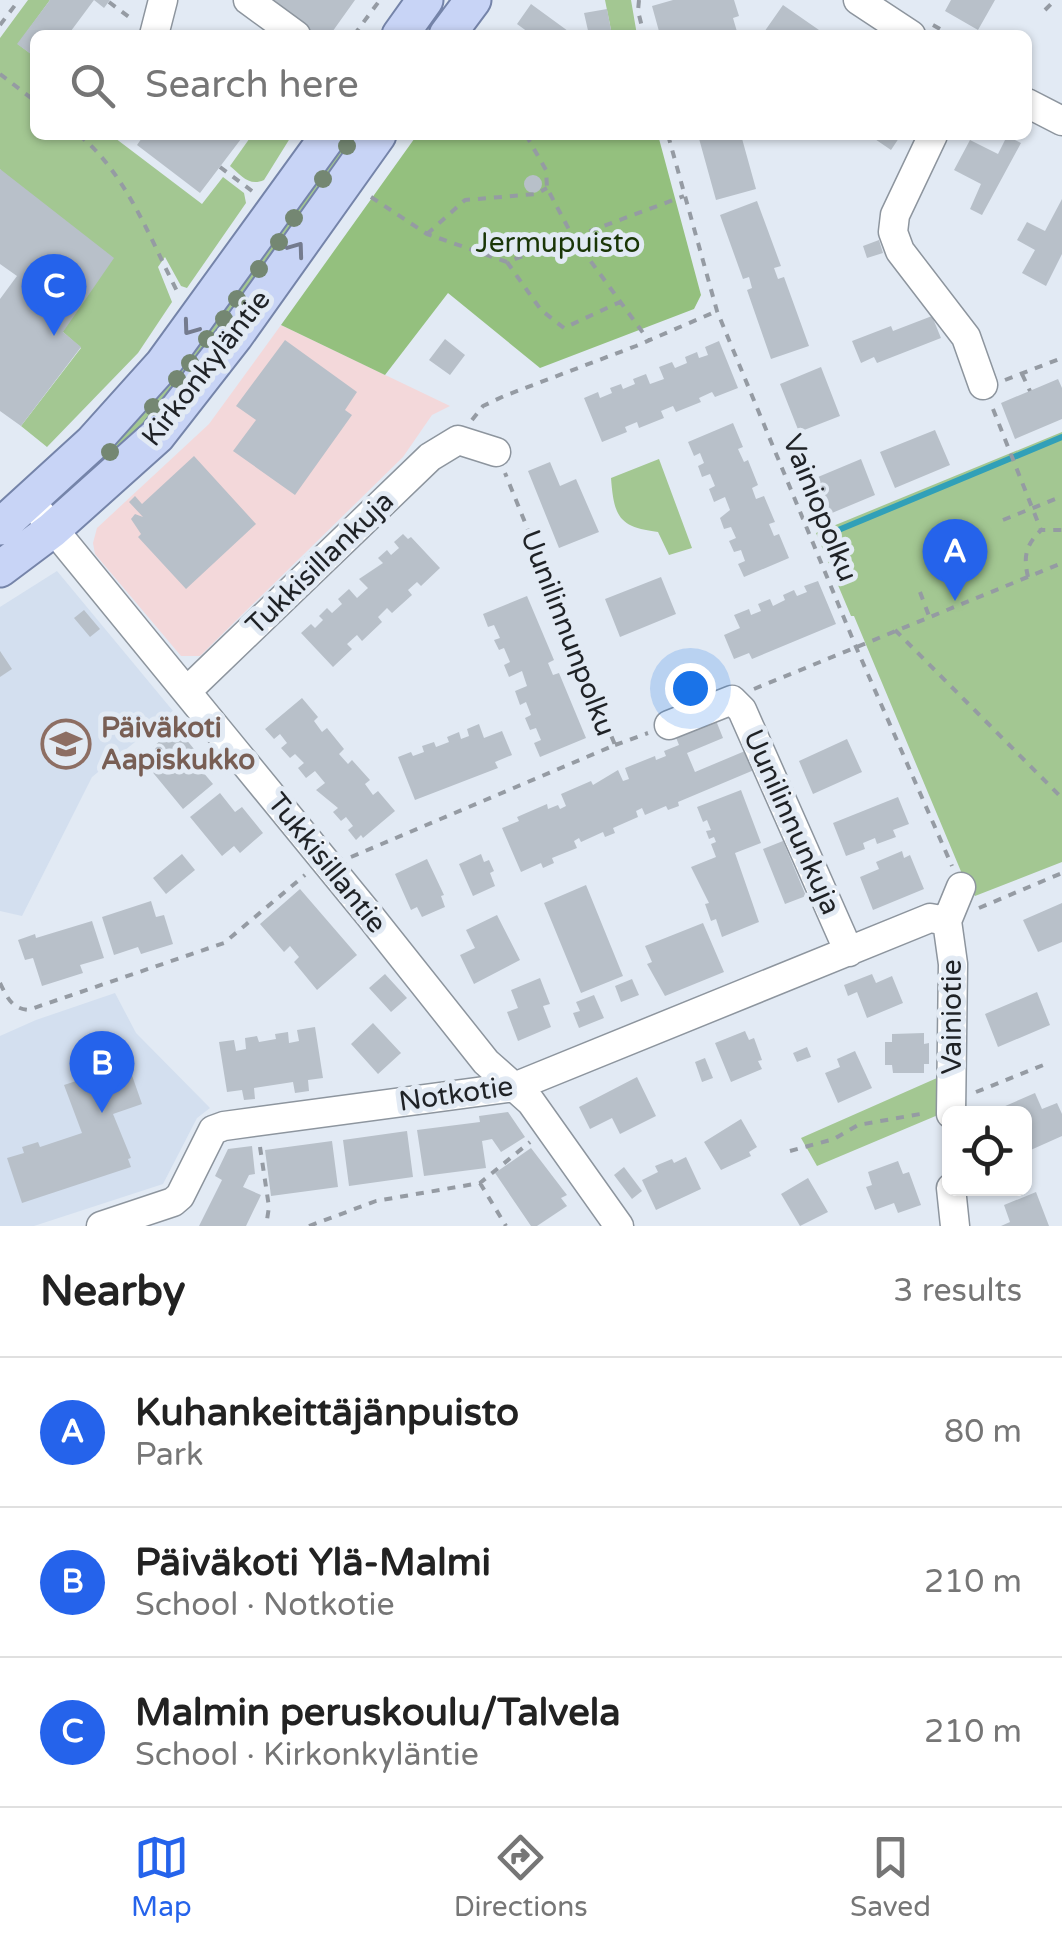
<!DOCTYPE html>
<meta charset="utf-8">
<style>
:root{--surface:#fff;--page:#f2f2f2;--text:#222;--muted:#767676;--line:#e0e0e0;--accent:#2563eb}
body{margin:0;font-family:"Varela Round",sans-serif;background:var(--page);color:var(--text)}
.controls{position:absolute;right:30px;bottom:30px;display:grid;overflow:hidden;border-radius:15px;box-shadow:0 2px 8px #0004}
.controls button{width:90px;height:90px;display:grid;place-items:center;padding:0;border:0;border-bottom:2px solid var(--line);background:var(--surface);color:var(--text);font:50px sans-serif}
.you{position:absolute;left:690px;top:688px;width:35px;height:35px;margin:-25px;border:8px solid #fff;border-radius:50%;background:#1a73e8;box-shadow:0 0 0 15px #1a73e833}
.badge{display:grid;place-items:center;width:65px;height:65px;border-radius:50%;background:var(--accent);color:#fff;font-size:32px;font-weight:700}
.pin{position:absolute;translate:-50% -82px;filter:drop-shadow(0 2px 5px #0008)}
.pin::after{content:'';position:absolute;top:52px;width:35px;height:30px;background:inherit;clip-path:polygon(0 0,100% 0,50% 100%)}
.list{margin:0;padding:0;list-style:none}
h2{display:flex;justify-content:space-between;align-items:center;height:130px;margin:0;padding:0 40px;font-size:42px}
h2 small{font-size:32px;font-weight:400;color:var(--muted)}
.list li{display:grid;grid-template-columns:65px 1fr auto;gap:30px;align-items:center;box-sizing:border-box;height:150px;padding:0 40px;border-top:2px solid var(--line)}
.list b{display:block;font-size:38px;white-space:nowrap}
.list p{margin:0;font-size:32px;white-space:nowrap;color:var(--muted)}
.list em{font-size:32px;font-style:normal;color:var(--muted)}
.icon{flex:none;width:55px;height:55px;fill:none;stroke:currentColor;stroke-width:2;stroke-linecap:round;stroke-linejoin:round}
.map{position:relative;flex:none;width:1062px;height:1226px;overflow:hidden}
.search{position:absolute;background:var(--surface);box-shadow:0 2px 8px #0004;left:30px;right:30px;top:30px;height:110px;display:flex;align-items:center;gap:25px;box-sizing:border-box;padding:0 35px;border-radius:15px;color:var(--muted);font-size:38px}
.sheet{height:580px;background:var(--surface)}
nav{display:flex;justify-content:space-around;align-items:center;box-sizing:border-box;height:140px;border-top:2px solid var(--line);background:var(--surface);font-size:28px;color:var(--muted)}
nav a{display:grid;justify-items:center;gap:5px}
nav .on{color:var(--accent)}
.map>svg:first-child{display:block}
</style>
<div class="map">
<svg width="1062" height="1226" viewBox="0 0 1062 1226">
<rect width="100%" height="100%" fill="#e2eaf4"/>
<path fill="#f3d8da" d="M 281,325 L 450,406 L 432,415 L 403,457 L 200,656 L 181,656 L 95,554 L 93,543 L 97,528 L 209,424 Z"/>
<path fill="#d3dfef" d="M 57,571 L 173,711 L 92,777 L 22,916 L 0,911 L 0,607 Z
M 115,993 L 136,1033 L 210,1108 L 197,1118 L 163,1184 L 34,1226 L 0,1226 L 0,1036 L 36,1020 Z"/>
<path fill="#a3c792" d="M 28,0 L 50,0 L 18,44 L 35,57 L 35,135 L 111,135 L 202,204 L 223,177 L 244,193 L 246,203 L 187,288 L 181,286 L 165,257 L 158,267 L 172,302 L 138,353 L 47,447 L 21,426 L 81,348 L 63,332 L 0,169 L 0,38 Z
M 605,0 L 631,0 L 637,35 L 612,35 Z
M 252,135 L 292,135 L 264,180 C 249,187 241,175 230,166 Z
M 344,135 L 364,135 L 191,375 L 101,470 L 91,460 Z
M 1062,432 L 1062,862 L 975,896 L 965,881 L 854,616 L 851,616 L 816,533 Z
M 659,459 L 692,548 L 669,555 L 658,532 C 619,527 614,517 611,478 Z
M 937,1078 L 938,1115 L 817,1166 L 801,1138 Z"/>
<path fill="#94c07e" d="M 417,135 L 658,135 L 701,295 L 694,309 L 540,368 L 448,293 L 385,375 L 281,325 Z"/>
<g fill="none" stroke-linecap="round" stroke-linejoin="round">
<path stroke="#31a0b8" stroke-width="6" d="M 824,536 L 1062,437"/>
</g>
<path fill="#b8c0c9" d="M 50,0 L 110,0 L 104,8 L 94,0 L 68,35 L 35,35 L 35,57 L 17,44 Z
M 266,0 L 355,0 L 330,35 L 317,35 Z
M 673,0 L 734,0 L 739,16 L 733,18 L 738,35 L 660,35 L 652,6 Z
M 951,0 L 995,0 L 978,30 L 945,11 Z
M 531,4 L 568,31 L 565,35 L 532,35 L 517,24 Z
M 783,5 L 819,30 L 816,35 L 762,35 Z
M 607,9 L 612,35 L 589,35 L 584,13 Z
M 144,135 L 244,135 L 200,193 L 137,145 Z
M 698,135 L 741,135 L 756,189 L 716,200 Z
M 869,135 L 901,135 L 891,150 Z
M 1007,136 L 1021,143 L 982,215 L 970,209 L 981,184 L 954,170 L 970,140 L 998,154 Z
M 0,169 L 114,258 L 63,332 L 81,347 L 21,426 L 0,411 L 0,299 L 17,276 L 0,264 Z
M524 184a9 9 0 1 1 18 0a9 9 0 1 1-18 0Z
M 1062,199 L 1062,254 L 1046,286 L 1022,273 L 1035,250 L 1017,240 L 1027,222 L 1045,231 Z
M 757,201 L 781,266 L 774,268 L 778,279 L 784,277 L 809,346 L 771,359 L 747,290 L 752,288 L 749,277 L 743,279 L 720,215 Z
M 879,240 L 883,253 L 867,258 L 863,246 Z
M 932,316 L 941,338 L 877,363 L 874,357 L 861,363 L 852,341 L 891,326 L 893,331 Z
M 445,339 L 465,355 L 450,375 L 429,360 Z
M 285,340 L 357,392 L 345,410 L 352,415 L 295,495 L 233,451 L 256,420 L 236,406 Z
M 719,341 L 738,388 L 715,397 L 712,392 L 699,398 L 701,402 L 676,412 L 673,406 L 661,411 L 664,418 L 639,428 L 637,422 L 625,427 L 627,432 L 602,442 L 584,398 L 598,392 L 600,398 L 612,393 L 610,388 L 621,384 L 623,389 L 635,384 L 633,379 L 646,374 L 650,384 L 664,379 L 659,367 L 672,362 L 675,368 L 687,363 L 685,357 L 697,352 L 699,358 L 708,355 L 705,347 Z
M 821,367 L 840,416 L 799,432 L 780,384 Z
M 1058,379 L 1062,388 L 1062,419 L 1015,439 L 1001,403 Z
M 733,423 L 743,447 L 738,449 L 744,462 L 748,460 L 758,485 L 752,488 L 756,499 L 764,496 L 775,522 L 769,524 L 774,536 L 779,534 L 789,558 L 744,577 L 738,564 L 745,561 L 741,550 L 734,552 L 729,541 L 736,538 L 731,527 L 724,529 L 720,518 L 730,510 L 725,497 L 714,502 L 709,489 L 715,486 L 710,474 L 702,477 L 698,466 L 704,463 L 700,453 L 694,456 L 688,442 Z
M 935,430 L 950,465 L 895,488 L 880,452 Z
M 194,456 L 256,524 L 186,589 L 138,537 L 141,534 L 131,519 L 135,514 L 143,517 L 129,502 L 135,496 L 142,504 Z
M 861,459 L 875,495 L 820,518 L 806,482 Z
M 550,462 L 560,486 L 576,479 L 599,532 L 559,548 L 528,471 Z
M 403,534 L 408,539 L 411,537 L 440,568 L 421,586 L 417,582 L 408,590 L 412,595 L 392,613 L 387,608 L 378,617 L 382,622 L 362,641 L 357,635 L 347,644 L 352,649 L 333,667 L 301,633 L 311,624 L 315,628 L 323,620 L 319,616 L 327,608 L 332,613 L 342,604 L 338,599 L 349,589 L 357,598 L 368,588 L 359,579 L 383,563 L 378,558 L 387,550 L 391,555 L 399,548 L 394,542 Z
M 661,577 L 676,614 L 620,637 L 605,599 Z
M 818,581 L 836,624 L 752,659 L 749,653 L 734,659 L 724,635 L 740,628 L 734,615 L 749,609 L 751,615 L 761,611 L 758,604 L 770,599 L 773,606 L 785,600 L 783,595 L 794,590 L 797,596 L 807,592 L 804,586 Z
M 527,596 L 554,660 L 548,663 L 553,675 L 559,673 L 586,738 L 540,757 L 534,743 L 541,740 L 536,728 L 530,730 L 525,718 L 531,715 L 526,702 L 520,705 L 515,691 L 527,686 L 522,671 L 509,677 L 504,665 L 510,662 L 504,648 L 499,650 L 494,640 L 500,638 L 494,625 L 488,627 L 483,614 Z
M 84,610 L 100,629 L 90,637 L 74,618 Z
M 0,651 L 12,669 L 0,677 Z
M 302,698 L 318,717 L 314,721 L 322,732 L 327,728 L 344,749 L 339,754 L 348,764 L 352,760 L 370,780 L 365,784 L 373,795 L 378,791 L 395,811 L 363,838 L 361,835 L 356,840 L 348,830 L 353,826 L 346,817 L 341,821 L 333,812 L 338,808 L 316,790 L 325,783 L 315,771 L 306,778 L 298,768 L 304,763 L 295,754 L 290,758 L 281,748 L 287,743 L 280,734 L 274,739 L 265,729 Z
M 715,718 L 723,738 L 687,753 L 695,772 L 745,751 L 754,770 L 678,802 L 679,806 L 668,810 L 666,806 L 645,815 L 642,808 L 636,811 L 638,817 L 613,828 L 615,833 L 605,837 L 603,832 L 581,842 L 579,838 L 574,841 L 577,848 L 552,858 L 554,863 L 543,868 L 541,863 L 521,872 L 502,828 L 519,821 L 517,817 L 547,804 L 548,809 L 558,805 L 560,809 L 566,806 L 561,794 L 591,781 L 593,785 L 618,770 L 623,781 L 629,779 L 625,768 L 655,756 L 656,760 L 666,756 L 664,751 L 679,745 L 675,735 Z
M 479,724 L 484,738 L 502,731 L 512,755 L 495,762 L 498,768 L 415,800 L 398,757 L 411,752 L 413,756 L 424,752 L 422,746 L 434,742 L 436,747 L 449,742 L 447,737 L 459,732 L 461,739 L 469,736 L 467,729 Z
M 176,727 L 203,760 L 197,765 L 213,784 L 183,809 L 145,763 L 158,753 L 153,747 Z
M 847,739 L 862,772 L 813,794 L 799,761 Z
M 741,790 L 761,843 L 735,853 L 759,922 L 722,937 L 716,919 L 711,921 L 705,904 L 709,903 L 691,867 L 716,857 L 711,844 L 716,842 L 714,837 L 709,839 L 706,831 L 711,830 L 707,820 L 703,822 L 697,807 Z
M 220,793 L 235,812 L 242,807 L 263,833 L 240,853 L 234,846 L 222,856 L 190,817 Z
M 898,797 L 909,824 L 893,830 L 896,837 L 877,844 L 875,838 L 863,843 L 865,849 L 846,856 L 833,823 Z
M 783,841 L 806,896 L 785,904 L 763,849 Z
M 902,851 L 904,858 L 910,855 L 924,889 L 873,910 L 860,877 L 879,869 L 876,862 Z
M 182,854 L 195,870 L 166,894 L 153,878 Z
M 481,854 L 484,862 L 489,860 L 494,871 L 490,873 L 495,886 L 473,896 L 459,864 Z
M 427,859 L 444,895 L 441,896 L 445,907 L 422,917 L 417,907 L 411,910 L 395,874 Z
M 586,885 L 623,976 L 581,993 L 544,903 Z
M 300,889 L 357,955 L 317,990 L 294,962 L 299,957 L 290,946 L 284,952 L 260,924 Z
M 151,901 L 156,917 L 164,915 L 173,944 L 141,954 L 138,947 L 114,955 L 102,917 Z
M 1062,903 L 1062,942 L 1038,952 L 1023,920 Z
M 497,915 L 520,960 L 474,984 L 460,955 L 475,948 L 466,930 Z
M 92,921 L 104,958 L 80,965 L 83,973 L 42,986 L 33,958 L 25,960 L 18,940 L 35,934 L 36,938 Z
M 703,923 L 724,972 L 665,996 L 647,964 L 652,962 L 645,946 Z
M 385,974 L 407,998 L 391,1012 L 369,988 Z
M 872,974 L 876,983 L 892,976 L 903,1003 L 867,1018 L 857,992 L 848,996 L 844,985 Z
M 540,978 L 550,1004 L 543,1006 L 551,1027 L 518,1041 L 507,1012 L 518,1008 L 511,990 Z
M 632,979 L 639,995 L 621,1002 L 615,986 Z
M 1037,992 L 1050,1025 L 998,1047 L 985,1014 Z
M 594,995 L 604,1018 L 579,1028 L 573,1013 L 580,1011 L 576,1002 Z
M 373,1023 L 401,1053 L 378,1074 L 351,1044 Z
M 315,1027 L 323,1078 L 308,1080 L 309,1091 L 295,1093 L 293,1082 L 254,1088 L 255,1099 L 244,1100 L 242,1090 L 227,1092 L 219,1042 L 234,1040 L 236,1051 L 246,1049 L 245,1038 L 257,1036 L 259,1042 L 276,1039 L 275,1034 L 288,1032 L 289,1043 L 299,1041 L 297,1030 Z
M 745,1031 L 749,1040 L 754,1038 L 762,1060 L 758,1061 L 762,1069 L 731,1082 L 715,1043 Z
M 924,1033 L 924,1044 L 929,1043 L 929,1064 L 924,1064 L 924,1073 L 893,1073 L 892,1065 L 885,1065 L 885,1042 L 892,1042 L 892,1034 Z
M 807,1047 L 811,1057 L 797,1062 L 793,1053 Z
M 855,1051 L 872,1088 L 838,1103 L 825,1073 L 840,1067 L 837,1059 Z
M 705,1058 L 713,1078 L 702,1082 L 695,1062 Z
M 128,1064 L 142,1104 L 113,1114 L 131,1158 L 128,1159 L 131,1167 L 22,1203 L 7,1158 L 24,1153 L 22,1147 L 38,1142 L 40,1147 L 82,1133 L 64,1085 Z
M 637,1077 L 656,1116 L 620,1134 L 612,1118 L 590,1129 L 579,1107 Z
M 1035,1093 L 1042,1109 L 1057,1103 L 1062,1114 L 1062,1136 L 1024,1153 L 1024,1114 L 1006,1114 L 1003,1107 Z
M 508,1112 L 525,1137 L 501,1152 L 492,1139 L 482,1141 L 486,1168 L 424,1176 L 417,1130 L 480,1122 L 479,1116 Z
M 741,1119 L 757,1147 L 749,1152 L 751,1156 L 721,1170 L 704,1142 Z
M 407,1131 L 413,1177 L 349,1186 L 343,1140 Z
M 332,1141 L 338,1187 L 271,1196 L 265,1150 Z
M 252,1146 L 255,1174 L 249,1175 L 243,1187 L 261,1195 L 246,1226 L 199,1226 L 222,1180 L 215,1176 L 228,1149 Z
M 531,1148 L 567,1195 L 561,1198 L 567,1206 L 537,1226 L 531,1226 L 495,1173 Z
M 686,1157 L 701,1189 L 656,1210 L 642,1180 L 658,1172 L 655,1166 L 672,1159 L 674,1163 Z
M 898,1161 L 903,1174 L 909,1172 L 921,1205 L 898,1213 L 894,1203 L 875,1210 L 866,1187 L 872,1185 L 868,1172 Z
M 624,1167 L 642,1191 L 632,1199 L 614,1175 Z
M 808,1178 L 828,1212 L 800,1226 L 781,1194 Z
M 1036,1192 L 1049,1226 L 1001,1226 L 1010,1222 L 1004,1205 Z"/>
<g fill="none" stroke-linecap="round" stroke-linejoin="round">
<g stroke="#8d959e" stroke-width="31">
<path id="minor" d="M 248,0 L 296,35
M 858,0 L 911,35
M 154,35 L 163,0
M 1027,103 L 1062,121
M 933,135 L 895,215 L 893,232 L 900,251 L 966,337 L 983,385
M 41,514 L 370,916 L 486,1062 L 531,1102 L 619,1226
M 187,691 L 430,457 L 458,440 L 496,452
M 669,725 L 732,700 L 742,710 L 849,952
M 947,921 L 953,964 L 951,1114
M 947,921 L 961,887
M 951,1188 L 955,1226
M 101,1226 L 173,1202 L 180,1196 L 213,1130 L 224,1126 L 514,1087 L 930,918 L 947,921"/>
</g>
<g stroke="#7584a9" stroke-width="39">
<path id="major" d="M 400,35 L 425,0
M 447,35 L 473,0
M 0,527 L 92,443 L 163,364 L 329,135
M 0,569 L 52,530 L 157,436 L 235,336 L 378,135"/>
</g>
<path stroke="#959ba3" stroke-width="4" stroke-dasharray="8 8" stroke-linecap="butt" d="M 639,0 L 638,11 L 644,35
M 109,2 L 133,20
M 1045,10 L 1055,0
M 0,25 L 19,0
M 933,25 L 951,35
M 354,35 L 380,0
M 0,74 L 35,101
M 79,135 C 127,174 151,241 179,295
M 526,135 L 546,170 L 547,188 L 573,237 L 649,341
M 668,135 L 717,311 L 856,647 L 952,866
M 220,167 L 252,191
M 371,197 L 427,234 L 507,262 L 684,196
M 427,234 L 465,200 L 536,194 L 547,188
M 507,262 L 541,310 L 564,328 L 620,302
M 1022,374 L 1030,391
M 1005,380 L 1062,358
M 993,409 L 1041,530
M 472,420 L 483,406 L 504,396 L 636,346 L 717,311
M 1003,520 L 1060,497
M 1028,577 C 1023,556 1026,545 1041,530 L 1062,530
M 920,592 L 929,616
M 895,630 L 1062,798
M 754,689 L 1062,563
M 615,745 L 648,733
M 351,857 L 615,745 L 505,473
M 979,908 L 1062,873
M 0,983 C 7,997 11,1008 28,1010 L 224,943 L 305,875
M 976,1092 L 1046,1064
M 260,1147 L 269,1207 L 266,1226
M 790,1151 L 834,1139 L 858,1125 L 926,1113
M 480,1183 L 506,1226
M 309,1226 L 376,1201 L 480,1183 L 530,1142"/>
<use href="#minor" stroke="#fff" stroke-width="28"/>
<use href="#major" stroke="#c8d4f6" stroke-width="35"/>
</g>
<g fill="#748772">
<circle cx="347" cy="146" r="9"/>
<circle cx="323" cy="179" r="9"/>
<circle cx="294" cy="218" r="9"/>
<circle cx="279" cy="242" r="9"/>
<circle cx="259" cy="269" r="9"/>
<circle cx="237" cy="299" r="9"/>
<circle cx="224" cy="319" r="9"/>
<circle cx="207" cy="339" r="9"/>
<circle cx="190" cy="363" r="9"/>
<circle cx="177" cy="379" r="9"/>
<circle cx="153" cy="407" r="9"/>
<circle cx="110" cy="452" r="9"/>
</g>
<defs><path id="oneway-chevron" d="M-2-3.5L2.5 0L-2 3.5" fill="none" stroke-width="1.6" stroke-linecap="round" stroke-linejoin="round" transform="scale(2.5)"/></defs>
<g stroke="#747b8e">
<use href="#oneway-chevron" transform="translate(297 249) rotate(-54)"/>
<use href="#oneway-chevron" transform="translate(190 328) rotate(126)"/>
</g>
<defs>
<g id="school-ring" transform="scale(2.5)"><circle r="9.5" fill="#e2eaf4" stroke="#8d6e63" stroke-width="1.5"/><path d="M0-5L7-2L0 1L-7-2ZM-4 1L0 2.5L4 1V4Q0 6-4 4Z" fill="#8d6e63"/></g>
</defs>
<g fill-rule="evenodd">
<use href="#school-ring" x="66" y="744"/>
</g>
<g text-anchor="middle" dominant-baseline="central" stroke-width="10" stroke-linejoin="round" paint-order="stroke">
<g font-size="28" fill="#1a3607" stroke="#e2eaf4">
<text x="558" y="243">Jermupuisto</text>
</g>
<g font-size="28" fill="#1f2226" stroke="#e2eaf4">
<text transform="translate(206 368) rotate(-52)">Kirkonkyläntie</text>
<text transform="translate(820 508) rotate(68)">Vainiopolku</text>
<text transform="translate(320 563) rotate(-44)">Tukkisillankuja</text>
<text transform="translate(568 633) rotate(69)">Uunilinnunpolku</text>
<text transform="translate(792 822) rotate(66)">Uunilinnunkuja</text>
<text transform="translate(327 863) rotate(51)">Tukkisillantie</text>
<text transform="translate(952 1017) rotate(-90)">Vainiotie</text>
<text transform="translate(456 1094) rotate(-8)">Notkotie</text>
</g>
<g font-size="28" font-weight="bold" fill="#785e54" stroke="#e2eaf4" text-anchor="start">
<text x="101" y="728">Päiväkoti<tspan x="101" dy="32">Aapiskukko</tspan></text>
</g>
</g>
</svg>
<div class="controls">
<button><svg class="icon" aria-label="locate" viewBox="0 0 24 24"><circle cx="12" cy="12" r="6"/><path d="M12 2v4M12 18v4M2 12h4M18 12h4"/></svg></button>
</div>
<div class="you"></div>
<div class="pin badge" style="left:955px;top:601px">A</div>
<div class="pin badge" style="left:102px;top:1113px">B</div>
<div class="pin badge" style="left:54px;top:336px">C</div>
<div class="search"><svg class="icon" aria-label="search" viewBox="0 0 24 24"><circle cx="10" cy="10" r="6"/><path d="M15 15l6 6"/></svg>Search here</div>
</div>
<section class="sheet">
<h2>Nearby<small>3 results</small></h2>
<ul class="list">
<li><span class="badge">A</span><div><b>Kuhankeittäjänpuisto</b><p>Park</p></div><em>80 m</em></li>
<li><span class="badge">B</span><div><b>Päiväkoti Ylä-Malmi</b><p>School · Notkotie</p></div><em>210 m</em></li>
<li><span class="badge">C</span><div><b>Malmin peruskoulu/Talvela</b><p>School · Kirkonkyläntie</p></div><em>210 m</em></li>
</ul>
</section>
<nav>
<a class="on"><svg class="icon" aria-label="map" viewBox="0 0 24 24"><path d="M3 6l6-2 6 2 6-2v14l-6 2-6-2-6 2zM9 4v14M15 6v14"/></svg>Map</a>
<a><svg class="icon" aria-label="directions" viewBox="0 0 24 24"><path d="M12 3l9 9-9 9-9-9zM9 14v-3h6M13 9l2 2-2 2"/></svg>Directions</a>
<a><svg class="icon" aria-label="saved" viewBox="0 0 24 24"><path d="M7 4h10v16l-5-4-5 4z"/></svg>Saved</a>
</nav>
